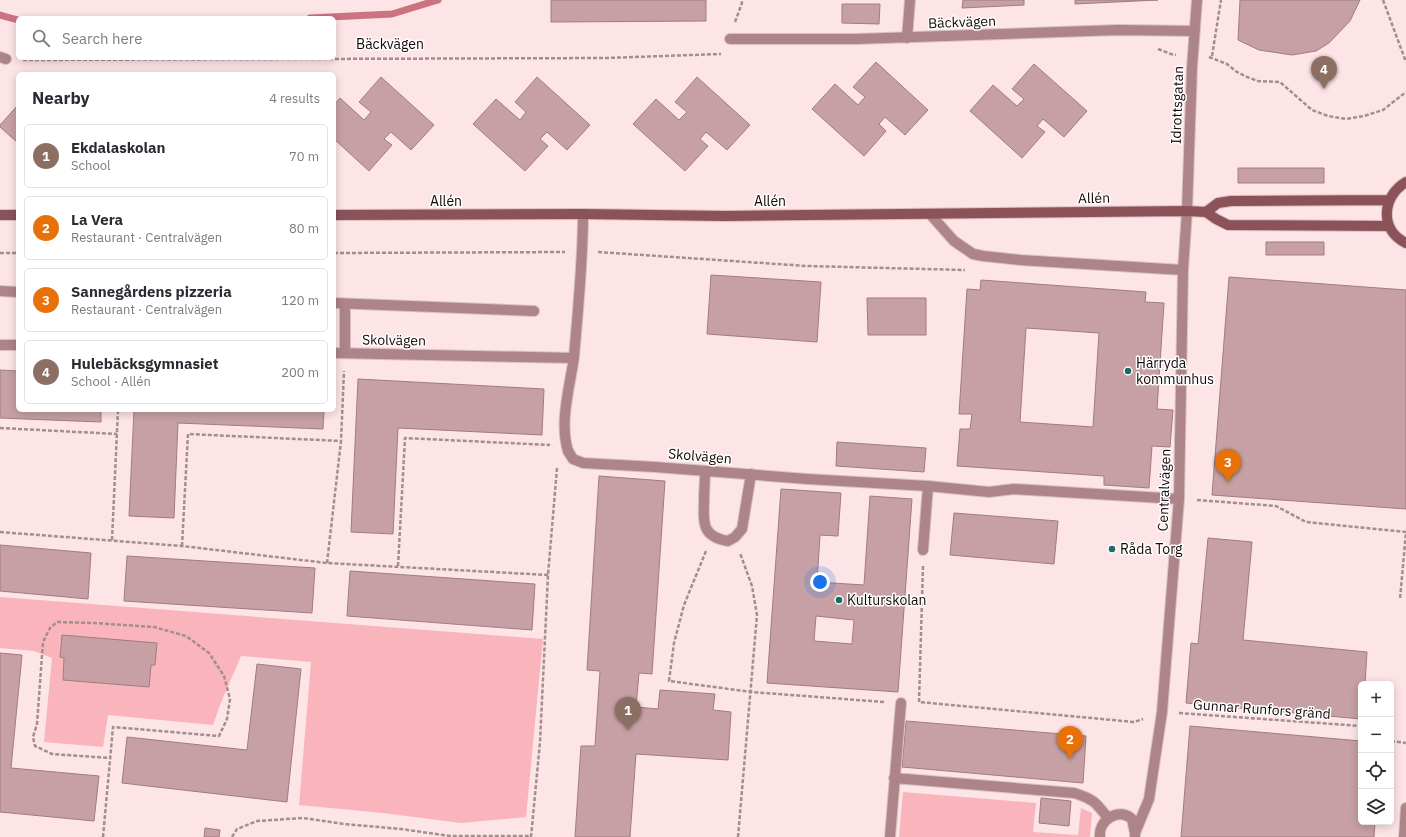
<!DOCTYPE html>
<meta charset="utf-8">
<style>
:root{--surface:#fff;--page:#f7f7f7;--text:#2b2b33;--muted:#7c7c81;--line:#e1e1e2;--accent:#111827}
body{margin:0;font-family:"IBM Plex Sans",sans-serif;background:var(--page);color:var(--text)}
.controls{position:absolute;right:12px;bottom:12px;display:grid;overflow:hidden;border-radius:6px;box-shadow:0 2px 10px #0003}
.controls button{width:36px;height:36px;display:grid;place-items:center;padding:0;border:0;border-bottom:1px solid var(--line);background:var(--surface);color:var(--text);font:20px sans-serif}
.you{position:absolute;left:820px;top:582px;width:14px;height:14px;margin:-10px;border:3px solid #fff;border-radius:50%;background:#1a73e8;box-shadow:0 0 0 6px #1a73e833}
.badge{display:grid;place-items:center;width:26px;height:26px;border-radius:50%;background:var(--accent);color:#fff;font-size:13px;font-weight:700}
.pin{position:absolute;translate:-50% -33px;filter:drop-shadow(0 1px 2px #0008)}
.pin::after{content:'';position:absolute;top:21px;width:14px;height:12px;background:inherit;clip-path:polygon(0 0,100% 0,50% 100%)}
.list{margin:0;padding:0;list-style:none}
h2{display:flex;justify-content:space-between;align-items:center;height:52px;margin:0;padding:0 16px;font-size:17px}
h2 small{font-size:13px;font-weight:400;color:var(--muted)}
.list li{display:grid;grid-template-columns:26px 1fr auto;gap:12px;align-items:center;box-sizing:border-box;height:64px;margin:0 8px 8px;padding:0 8px;border:1px solid var(--line);border-radius:6px}
.list b{display:block;font-size:15px;white-space:nowrap}
.list p{margin:0;font-size:13px;white-space:nowrap;color:var(--muted)}
.list em{font-size:13px;font-style:normal;color:var(--muted)}
.icon{flex:none;width:22px;height:22px;fill:none;stroke:currentColor;stroke-width:2;stroke-linecap:round;stroke-linejoin:round}
.map{position:relative;flex:none;width:1406px;height:837px;overflow:hidden}
.search{position:absolute;background:var(--surface);box-shadow:0 2px 10px #0003;left:16px;top:16px;width:320px;height:44px;display:flex;align-items:center;gap:10px;box-sizing:border-box;padding:0 14px;border-radius:6px;color:var(--muted);font-size:15px}
.panel{position:absolute;background:var(--surface);box-shadow:0 2px 10px #0003;left:16px;top:72px;width:320px;height:340px;border-radius:6px}
.map>svg:first-child{display:block}
</style>
<div class="map">
<svg width="1406" height="837" viewBox="0 0 1406 837">
<rect width="100%" height="100%" fill="#fde4e6"/>
<path fill="#fab4bc" d="M 0,597 L 543,639 L 526,817 L 461,823 L 383,813 L 299,805 L 311,662 L 241,656 L 220,705 L 213,725 L 108,715 L 103,747 L 44,742 L 52,658 L 34,651 L 0,648 Z
M 903,792 L 1036,803 L 1033,832 L 1078,835 L 1081,808 L 1092,813 L 1090,837 L 899,837 Z"/>
<g fill="none" stroke-linecap="round" stroke-linejoin="round">
<path stroke="#cb7380" stroke-width="7" d="M 0,15 L 18,20
M 310,18 L 392,14 L 438,0"/>
</g>
<path fill="#c6a0a4" stroke="#a07c80" fill-rule="evenodd" d="M 551,0 L 706,0 L 706,21 L 551,22 Z
M 963,0 L 1024,0 L 1024,5 L 962,8 Z
M 1075,0 L 1158,0 L 1075,4 Z
M 1240,0 L 1360,0 L 1350,21 L 1329,43 L 1316,51 L 1292,55 L 1259,50 L 1238,40 Z
M 842,4 L 880,4 L 879,24 L 842,23 Z
M 876,62 L 928,110 L 905,135 L 885,117 L 879,124 L 886,131 L 864,156 L 812,109 L 835,84 L 858,105 L 865,97 L 853,87 Z
M 1034,64 L 1087,111 L 1064,137 L 1043,119 L 1037,126 L 1045,132 L 1022,158 L 970,111 L 993,85 L 1017,106 L 1024,99 L 1012,89 Z
M 381,77 L 434,125 L 411,150 L 391,132 L 384,139 L 392,145 L 369,171 L 334,139 L 334,105 L 340,98 L 364,120 L 371,112 L 359,102 Z
M 537,77 L 590,125 L 567,150 L 547,132 L 540,139 L 548,146 L 525,171 L 473,124 L 496,99 L 520,120 L 526,112 L 515,102 Z
M 697,77 L 750,125 L 727,150 L 706,132 L 700,139 L 708,146 L 685,171 L 633,124 L 656,99 L 679,120 L 687,112 L 675,102 Z
M 18,105 L 18,143 L 0,127 L 0,125 Z
M 1238,168 L 1324,168 L 1324,183 L 1238,183 Z
M 1266,242 L 1324,242 L 1324,255 L 1266,255 Z
M 711,275 L 821,282 L 817,342 L 707,334 Z
M 1229,277 L 1406,290 L 1406,509 L 1212,495 Z
M 981,280 L 1146,292 L 1145,302 L 1164,303 L 1157,409 L 1173,410 L 1170,447 L 1152,446 L 1149,488 L 1104,485 L 1104,476 L 957,466 L 960,429 L 970,429 L 972,414 L 959,414 L 967,289 L 980,290 ZM 1026,328 L 1099,333 L 1093,427 L 1020,422 Z
M 867,298 L 926,298 L 926,335 L 868,335 Z
M 0,370 L 18,371 L 18,410 L 101,410 L 101,422 L 0,418 Z
M 358,379 L 544,389 L 542,435 L 398,428 L 393,534 L 351,532 Z
M 134,410 L 324,410 L 323,429 L 178,423 L 174,518 L 129,516 Z
M 837,442 L 926,448 L 924,472 L 836,466 Z
M 599,476 L 665,481 L 652,674 L 639,673 L 636,707 L 658,709 L 660,690 L 715,694 L 713,710 L 731,712 L 728,760 L 636,754 L 630,837 L 575,837 L 581,746 L 595,746 L 600,671 L 587,670 Z
M 781,489 L 841,493 L 838,536 L 820,535 L 817,582 L 864,585 L 870,496 L 912,499 L 898,692 L 767,683 ZM 816,616 L 854,620 L 852,644 L 814,641 Z
M 954,513 L 1058,521 L 1054,564 L 950,555 Z
M 1208,538 L 1252,542 L 1243,640 L 1367,652 L 1365,684 L 1361,684 L 1361,719 L 1186,703 L 1191,643 L 1198,644 Z
M 0,545 L 91,553 L 88,599 L 0,591 Z
M 127,556 L 315,568 L 312,613 L 124,601 Z
M 350,571 L 535,584 L 532,630 L 347,616 Z
M 62,635 L 157,643 L 155,665 L 151,665 L 149,687 L 63,680 L 64,658 L 60,657 Z
M 0,653 L 22,655 L 11,768 L 99,776 L 94,821 L 0,812 Z
M 257,664 L 301,669 L 287,802 L 122,783 L 127,737 L 247,750 Z
M 906,721 L 1086,736 L 1083,783 L 902,767 Z
M 1190,726 L 1361,741 L 1361,822 L 1375,822 L 1374,837 L 1181,837 Z
M 1041,798 L 1071,801 L 1069,826 L 1039,823 Z
M 205,828 L 220,830 L 219,837 L 204,837 Z"/>
<g fill="none" stroke-linecap="round" stroke-linejoin="round">
<g stroke="#d8c1c3" stroke-width="12">
<path id="lane" d="M 930,214 L 954,241 L 973,254 L 983,256 L 1020,260 L 1183,270
M 0,291 L 18,292
M 334,303 L 534,311
M 345,353 L 345,304
M 568,451 L 573,459 L 583,463 L 655,467 L 807,479 L 928,486
M 705,471 C 705,482 704,492 704,503 C 703,524 703,537 728,541 L 735,537 L 742,529 L 751,474
M 923,550 L 928,486 L 989,492 L 1014,489 L 1179,499
M 894,778 L 1074,793 C 1094,799 1096,803 1108,818
M 890,837 L 901,703
M 1100,837 C 1098,820 1119,807 1132,819 L 1135,833"/>
</g>
<g stroke="#d8c1c3" stroke-width="12">
<path id="street" d="M 907,38 L 910,0
M 730,39 L 856,39 L 1118,30 L 1195,31
M 0,57 L 6,59
M 0,345 L 18,345
M 334,353 L 574,358
M 568,451 C 559,421 570,387 574,357 C 578,309 583,262 583,214
M 1135,837 L 1135,833 L 1149,799 L 1162,712 L 1179,499 L 1183,270 L 1187,211 L 1192,67 L 1197,0
M 1404,837 L 1406,808"/>
</g>
<g stroke="#d8c1c3" stroke-width="12">
<path id="secondary" d="M 1406,182 C 1382,196 1379,230 1406,243
M 1206,212 L 1218,203 L 1231,201 L 1389,200
M 0,215 L 18,215
M 334,215 L 583,214 L 725,216 L 1187,211 L 1206,212 L 1216,219 L 1228,225 L 1389,226"/>
</g>
<path stroke="#a28e8f" stroke-width="2.5" stroke-dasharray="4 2" stroke-linecap="butt" d="M 1383,0 L 1406,62
M 735,22 L 742,3 L 741,0
M 1158,49 L 1171,54 L 1176,55
M 1212,56 L 1221,0
M 1209,57 L 1227,64 L 1237,72 L 1247,77 L 1258,81 L 1280,82 L 1312,110 L 1328,116 L 1346,119 L 1364,116 L 1383,110 L 1406,92
M 23,60 L 606,58 L 721,54
M 598,252 L 807,266 L 965,270
M 0,253 L 18,253
M 334,253 L 565,252
M 0,428 L 117,434
M 1197,500 L 1276,506 L 1306,522 L 1406,532 L 1400,599
M 0,532 L 182,546 L 327,563 L 548,575
M 112,540 L 118,410
M 182,546 L 188,434 L 341,441
M 706,551 L 684,605 L 674,643 L 669,681 L 752,692 L 884,702
M 327,563 L 341,441 L 344,371
M 398,566 L 405,438 L 550,445
M 923,566 L 919,702 L 1134,722 L 1143,719
M 1179,713 L 1361,726
M 1391,741 L 1406,743
M 103,837 L 113,727 L 219,736 L 227,719 L 230,699 L 224,676 L 209,653 L 186,636 L 154,627 L 94,623 L 57,622 L 50,628 L 43,642 L 37,724 L 33,737 L 35,746 L 52,754 L 110,758
M 232,837 L 237,829 L 257,821 L 303,818 L 344,824 L 401,829 L 450,836 L 530,836
M 531,837 L 540,742 L 548,575 L 557,468
M 738,837 L 757,615 L 752,586 L 740,553"/>
<use href="#lane" stroke="#ad8488" stroke-width="10"/>
<use href="#street" stroke="#ad8488" stroke-width="10"/>
<use href="#secondary" stroke="#8b525a" stroke-width="10"/>
</g>
<g fill="#1d6966" stroke="#fff" stroke-width="1.5">
<circle cx="1128" cy="371" r="4"/>
<circle cx="1112" cy="549" r="4"/>
<circle cx="839" cy="600" r="4"/>
</g>
<g text-anchor="middle" dominant-baseline="central" stroke-width="3" stroke-linejoin="round" paint-order="stroke">
<g font-size="14" fill="#140809" stroke="#fff">
<text transform="translate(962 22) rotate(-2)">Bäckvägen</text>
<text x="390" y="44">Bäckvägen</text>
<text transform="translate(1177 105) rotate(-88)">Idrottsgatan</text>
<text transform="translate(1094 198) rotate(-1)">Allén</text>
<text x="446" y="201">Allén</text>
<text x="770" y="201">Allén</text>
<text transform="translate(394 340) rotate(1)">Skolvägen</text>
<text transform="translate(700 456) rotate(5)">Skolvägen</text>
<text transform="translate(1164 490) rotate(-88)">Centralvägen</text>
<text transform="translate(1262 709) rotate(4)">Gunnar Runfors gränd</text>
</g>
<g font-size="14" fill="#140809" stroke="#fff" text-anchor="start">
<text x="1136" y="363">Härryda<tspan x="1136" dy="16">kommunhus</tspan></text>
<text x="1120" y="549">Råda Torg</text>
<text x="847" y="600">Kulturskolan</text>
</g>
</g>
</svg>
<div class="controls">
<button>+</button>
<button>−</button>
<button><svg class="icon" aria-label="locate" viewBox="0 0 24 24"><circle cx="12" cy="12" r="6"/><path d="M12 2v4M12 18v4M2 12h4M18 12h4"/></svg></button>
<button><svg class="icon" aria-label="layers" viewBox="0 0 24 24"><path d="M12 4l9 5-9 5-9-5zM3 14l9 5 9-5"/></svg></button>
</div>
<div class="you"></div>
<div class="pin badge" style="left:628px;top:730px;background:#8d6e63">1</div>
<div class="pin badge" style="left:1070px;top:759px;background:#e8710a">2</div>
<div class="pin badge" style="left:1228px;top:482px;background:#e8710a">3</div>
<div class="pin badge" style="left:1324px;top:89px;background:#8d6e63">4</div>
<div class="search"><svg class="icon" aria-label="search" viewBox="0 0 24 24"><circle cx="10" cy="10" r="6"/><path d="M15 15l6 6"/></svg>Search here</div>
<section class="panel">
<h2>Nearby<small>4 results</small></h2>
<ul class="list">
<li><span class="badge" style="background:#8d6e63">1</span><div><b>Ekdalaskolan</b><p>School</p></div><em>70 m</em></li>
<li><span class="badge" style="background:#e8710a">2</span><div><b>La Vera</b><p>Restaurant · Centralvägen</p></div><em>80 m</em></li>
<li><span class="badge" style="background:#e8710a">3</span><div><b>Sannegårdens pizzeria</b><p>Restaurant · Centralvägen</p></div><em>120 m</em></li>
<li><span class="badge" style="background:#8d6e63">4</span><div><b>Hulebäcksgymnasiet</b><p>School · Allén</p></div><em>200 m</em></li>
</ul>
</section>
</div>
